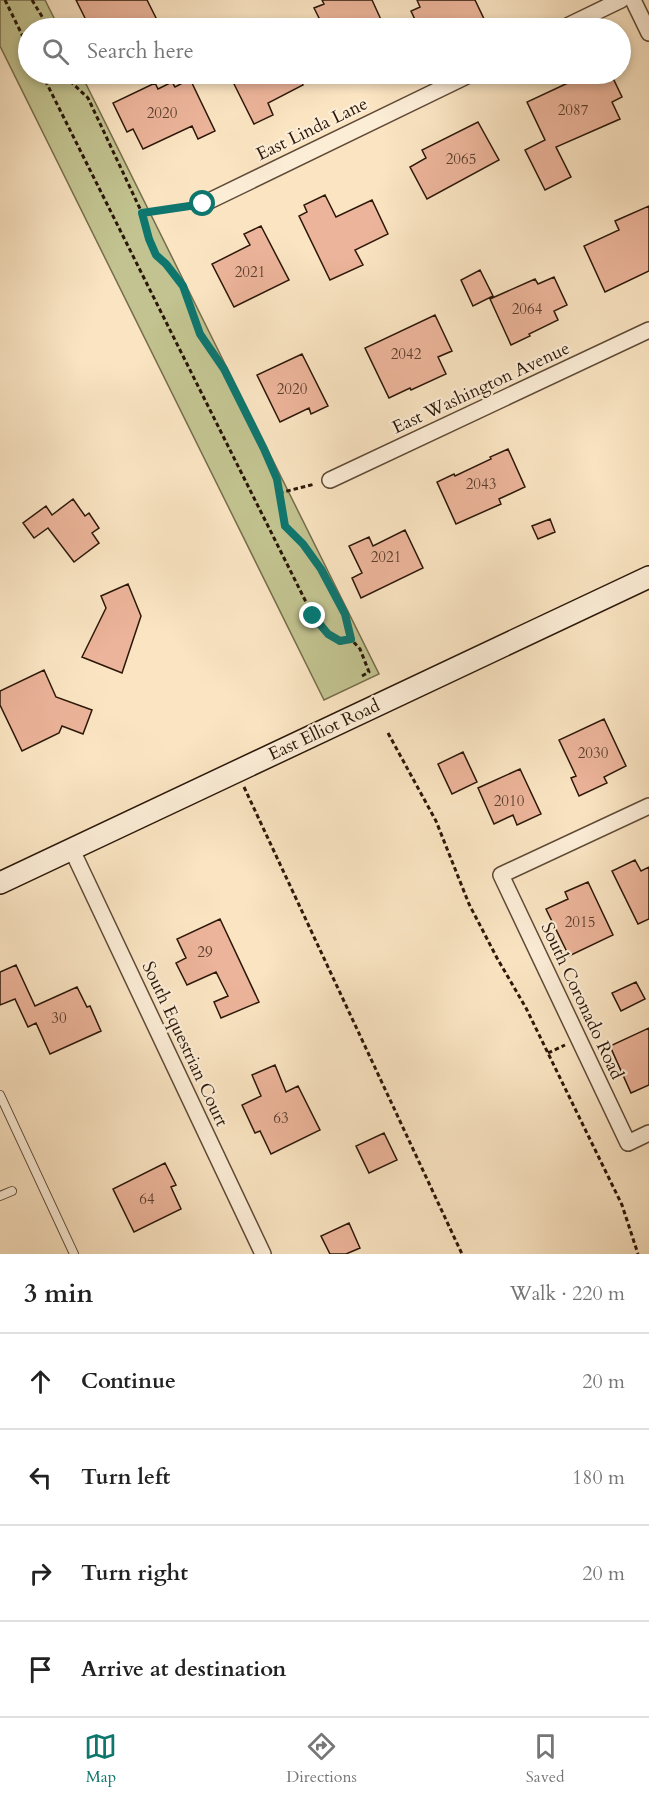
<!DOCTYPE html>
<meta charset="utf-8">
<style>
:root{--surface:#fff;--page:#f2f2f2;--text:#222;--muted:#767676;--line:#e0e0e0;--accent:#0f766e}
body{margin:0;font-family:Cardo,serif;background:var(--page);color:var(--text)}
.stop{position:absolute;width:18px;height:18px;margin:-14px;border:4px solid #0f766e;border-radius:50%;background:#fff}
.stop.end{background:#0f766e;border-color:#fff;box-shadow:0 2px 6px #0008}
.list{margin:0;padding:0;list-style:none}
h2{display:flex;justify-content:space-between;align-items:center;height:78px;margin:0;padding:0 24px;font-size:26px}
h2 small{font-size:20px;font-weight:400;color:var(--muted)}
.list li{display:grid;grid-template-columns:39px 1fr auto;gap:18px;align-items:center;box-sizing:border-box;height:96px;padding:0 24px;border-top:2px solid var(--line)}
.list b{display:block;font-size:22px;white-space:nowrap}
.list em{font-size:20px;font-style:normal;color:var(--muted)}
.icon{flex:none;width:33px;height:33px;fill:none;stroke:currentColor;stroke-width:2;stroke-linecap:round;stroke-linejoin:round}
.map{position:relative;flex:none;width:649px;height:1254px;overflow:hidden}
.search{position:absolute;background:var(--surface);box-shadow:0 3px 9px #0003;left:18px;right:18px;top:18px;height:66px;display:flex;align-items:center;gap:15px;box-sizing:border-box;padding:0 21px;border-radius:33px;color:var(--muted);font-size:22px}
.sheet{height:462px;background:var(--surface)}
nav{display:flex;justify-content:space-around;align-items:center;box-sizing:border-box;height:84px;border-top:2px solid var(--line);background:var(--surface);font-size:16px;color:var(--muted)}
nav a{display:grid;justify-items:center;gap:3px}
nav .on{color:var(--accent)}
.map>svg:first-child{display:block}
</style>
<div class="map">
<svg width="649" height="1254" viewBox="0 0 649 1254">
<rect width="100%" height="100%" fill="#fae4c2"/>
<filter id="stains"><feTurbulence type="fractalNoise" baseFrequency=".00333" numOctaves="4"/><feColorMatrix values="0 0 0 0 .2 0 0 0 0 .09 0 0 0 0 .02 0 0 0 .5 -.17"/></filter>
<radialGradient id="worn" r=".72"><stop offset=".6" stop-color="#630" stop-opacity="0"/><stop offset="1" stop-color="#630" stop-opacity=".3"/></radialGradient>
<path fill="#c2c390" stroke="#766d4c" stroke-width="1.5" d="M 0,0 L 45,0 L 59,28 L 28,28 L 28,74 L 81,74 L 379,674 L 324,700 L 0,46 Z"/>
<path fill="#ecb49a" stroke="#2b1708" stroke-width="1.5" d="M 76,0 L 147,0 L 156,18 L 135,28 L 90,28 Z
M 322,0 L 372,0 L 383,24 L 374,28 L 324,28 L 314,8 L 324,4 Z
M 417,0 L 475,0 L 485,21 L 470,28 L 419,28 L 411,11 L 420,7 Z
M 246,74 L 298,74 L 303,85 L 268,103 L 273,115 L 254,124 L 232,80 Z
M 582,74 L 611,74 L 622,97 L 612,102 L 620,119 L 556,147 L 571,177 L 545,190 L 525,150 L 545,140 L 527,102 L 570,82 L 569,79 Z
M 190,79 L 215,131 L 198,139 L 192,126 L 143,149 L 133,129 L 127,132 L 113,103 L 155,83 L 158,89 L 172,82 L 175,87 Z
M 478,122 L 499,160 L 427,199 L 410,167 L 426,158 L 422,150 Z
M 325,195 L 336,217 L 372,200 L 388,234 L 355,250 L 363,265 L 330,280 L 299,216 L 307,212 L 304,205 Z
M 649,206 L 649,271 L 605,292 L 584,246 L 619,230 L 615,221 Z
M 261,226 L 289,280 L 234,307 L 212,264 L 250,245 L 244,234 Z
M 480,270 L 493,296 L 473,306 L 461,280 Z
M 554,277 L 567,305 L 554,311 L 558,320 L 529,334 L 530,336 L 511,345 L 490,299 L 535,279 L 538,284 Z
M 435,315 L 452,351 L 438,357 L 446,374 L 411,390 L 410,388 L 389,398 L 365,348 Z
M 302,354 L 328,406 L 311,414 L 309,408 L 280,422 L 257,375 Z
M 508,449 L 525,487 L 499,499 L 501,504 L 456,524 L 437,482 L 454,474 L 455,476 L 491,459 L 490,457 Z
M 73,499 L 85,516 L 89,513 L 99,528 L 92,533 L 99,543 L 74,562 L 48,528 L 34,538 L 23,523 L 46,506 L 52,515 Z
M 550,519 L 555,532 L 538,539 L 532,526 Z
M 405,530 L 423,568 L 361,598 L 352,578 L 362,573 L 349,546 L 369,537 L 373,546 Z
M 128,584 L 141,616 L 122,673 L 82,657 L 106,608 L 101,596 Z
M 44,670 L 56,697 L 92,710 L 83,734 L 62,726 L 59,733 L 22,751 L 0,705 L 0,691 Z
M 604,719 L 626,766 L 604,777 L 607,783 L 579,796 L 571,778 L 576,776 L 559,740 Z
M 463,752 L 477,782 L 452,794 L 438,764 Z
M 520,769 L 541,814 L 517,825 L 513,815 L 494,824 L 478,788 Z
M 635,860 L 641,871 L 649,867 L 649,919 L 638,924 L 612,871 Z
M 588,882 L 613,935 L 569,956 L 546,909 L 568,899 L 565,892 Z
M 220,919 L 259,1002 L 221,1018 L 214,1002 L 228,996 L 216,972 L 187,985 L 176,963 L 186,958 L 177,939 Z
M 16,965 L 35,1006 L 77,987 L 87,1007 L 90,1006 L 101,1031 L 50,1054 L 36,1023 L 28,1027 L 15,999 L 0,1005 L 0,972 Z
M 636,982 L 645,999 L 621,1011 L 612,993 Z
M 649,1028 L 649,1085 L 631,1093 L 610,1046 Z
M 275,1065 L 286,1092 L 298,1086 L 320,1130 L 271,1154 L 260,1131 L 255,1133 L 242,1105 L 261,1096 L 252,1075 Z
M 384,1133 L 397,1160 L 369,1173 L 356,1146 Z
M 165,1163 L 176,1185 L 171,1187 L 181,1209 L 134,1232 L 113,1189 Z
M 349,1223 L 360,1248 L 346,1254 L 330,1254 L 321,1236 Z"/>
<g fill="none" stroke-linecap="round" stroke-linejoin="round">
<g stroke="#5f4a36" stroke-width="10">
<path id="service" d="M 0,1095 L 74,1254
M 0,1196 L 12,1191"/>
</g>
<g stroke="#5f4a36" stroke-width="18">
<path id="minor" d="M 633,0 L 649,33
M 563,28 L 621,0
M 203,204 L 471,74
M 330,480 L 649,330
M 649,806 L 501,875 L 628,1143 L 649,1133
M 72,850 L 263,1254"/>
</g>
<g stroke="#2b1708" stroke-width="24">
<path id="secondary" d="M 0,883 L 649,577"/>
</g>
<path stroke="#2b1708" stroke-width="3" stroke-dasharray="4.5 3" stroke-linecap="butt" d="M 5,0 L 28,47
M 32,0 L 49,28
M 42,74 L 313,616 L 328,634 L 340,641 L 351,639
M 68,74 L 69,80 L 88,98 L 142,213 L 149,239 L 156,254 L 166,264 L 183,286 L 200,334 L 224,369 L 264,449 L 277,479 L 285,526 L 303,545 L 321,569 L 345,614 L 351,639 L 360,649 L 369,672 L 362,676
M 142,213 L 188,206
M 279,493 L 315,484
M 388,733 L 436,821 L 469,904 L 497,958 L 526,1008 L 622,1205 L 638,1254
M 244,787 L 462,1254
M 548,1053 L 565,1045"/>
<use href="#service" stroke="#fcedd7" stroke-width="8"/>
<use href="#minor" stroke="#fcedd7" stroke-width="15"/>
<use href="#secondary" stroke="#fcedd7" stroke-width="21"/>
</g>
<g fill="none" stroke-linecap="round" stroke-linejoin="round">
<path stroke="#0f766e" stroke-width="8" d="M 203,204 L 142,213 L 149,239 L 156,255 L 166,264 L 183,286 L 200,334 L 224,369 L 264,449 L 277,479 L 285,526 L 303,544 L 321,569 L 345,614 L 351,639 L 340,641 L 328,634 L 313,616"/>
</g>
<g text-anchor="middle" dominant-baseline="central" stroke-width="4.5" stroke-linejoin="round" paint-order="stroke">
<g font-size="15" fill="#5b3e2c">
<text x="573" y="110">2087</text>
<text x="162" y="113">2020</text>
<text x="461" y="159">2065</text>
<text x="250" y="272">2021</text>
<text x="527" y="309">2064</text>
<text x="406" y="354">2042</text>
<text x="292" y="389">2020</text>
<text x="481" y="484">2043</text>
<text x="386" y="557">2021</text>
<text x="593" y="753">2030</text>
<text x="509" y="801">2010</text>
<text x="580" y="922">2015</text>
<text x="205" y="952">29</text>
<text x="59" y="1018">30</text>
<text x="281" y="1118">63</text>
<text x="147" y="1199">64</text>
</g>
<g font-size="18" fill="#2b1708" stroke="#fcedd7">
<text transform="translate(312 129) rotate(-26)">East Linda Lane</text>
<text transform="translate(481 388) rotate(-25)">East Washington Avenue</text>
<text transform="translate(324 730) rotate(-25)">East Elliot Road</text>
<text transform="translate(582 1001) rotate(65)">South Coronado Road</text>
<text transform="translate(185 1044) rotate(65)">South Equestrian Court</text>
</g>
</g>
<rect width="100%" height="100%" filter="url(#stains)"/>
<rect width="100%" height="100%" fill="url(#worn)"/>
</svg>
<div class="stop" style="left:203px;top:204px"></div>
<div class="stop end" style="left:313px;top:616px"></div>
<div class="search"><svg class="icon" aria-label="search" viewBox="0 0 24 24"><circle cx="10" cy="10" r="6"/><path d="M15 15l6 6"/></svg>Search here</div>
</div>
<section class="sheet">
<h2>3 min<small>Walk · 220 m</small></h2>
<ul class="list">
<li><svg class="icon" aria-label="ahead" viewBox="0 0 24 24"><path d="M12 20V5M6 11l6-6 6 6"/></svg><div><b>Continue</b></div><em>20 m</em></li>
<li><svg class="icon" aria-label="left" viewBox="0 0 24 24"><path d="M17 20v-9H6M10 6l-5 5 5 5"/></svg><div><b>Turn left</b></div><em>180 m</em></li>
<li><svg class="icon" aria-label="right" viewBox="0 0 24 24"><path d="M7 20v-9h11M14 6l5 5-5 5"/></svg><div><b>Turn right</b></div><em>20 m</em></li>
<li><svg class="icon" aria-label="arrive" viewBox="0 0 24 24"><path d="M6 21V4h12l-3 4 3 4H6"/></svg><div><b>Arrive at destination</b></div></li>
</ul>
</section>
<nav>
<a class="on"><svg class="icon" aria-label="map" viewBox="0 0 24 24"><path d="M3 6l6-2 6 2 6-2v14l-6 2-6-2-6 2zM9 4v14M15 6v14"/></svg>Map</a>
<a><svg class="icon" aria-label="directions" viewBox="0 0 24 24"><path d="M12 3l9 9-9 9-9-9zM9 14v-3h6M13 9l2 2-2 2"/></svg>Directions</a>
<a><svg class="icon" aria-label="saved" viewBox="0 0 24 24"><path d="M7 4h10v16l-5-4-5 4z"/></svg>Saved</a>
</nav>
